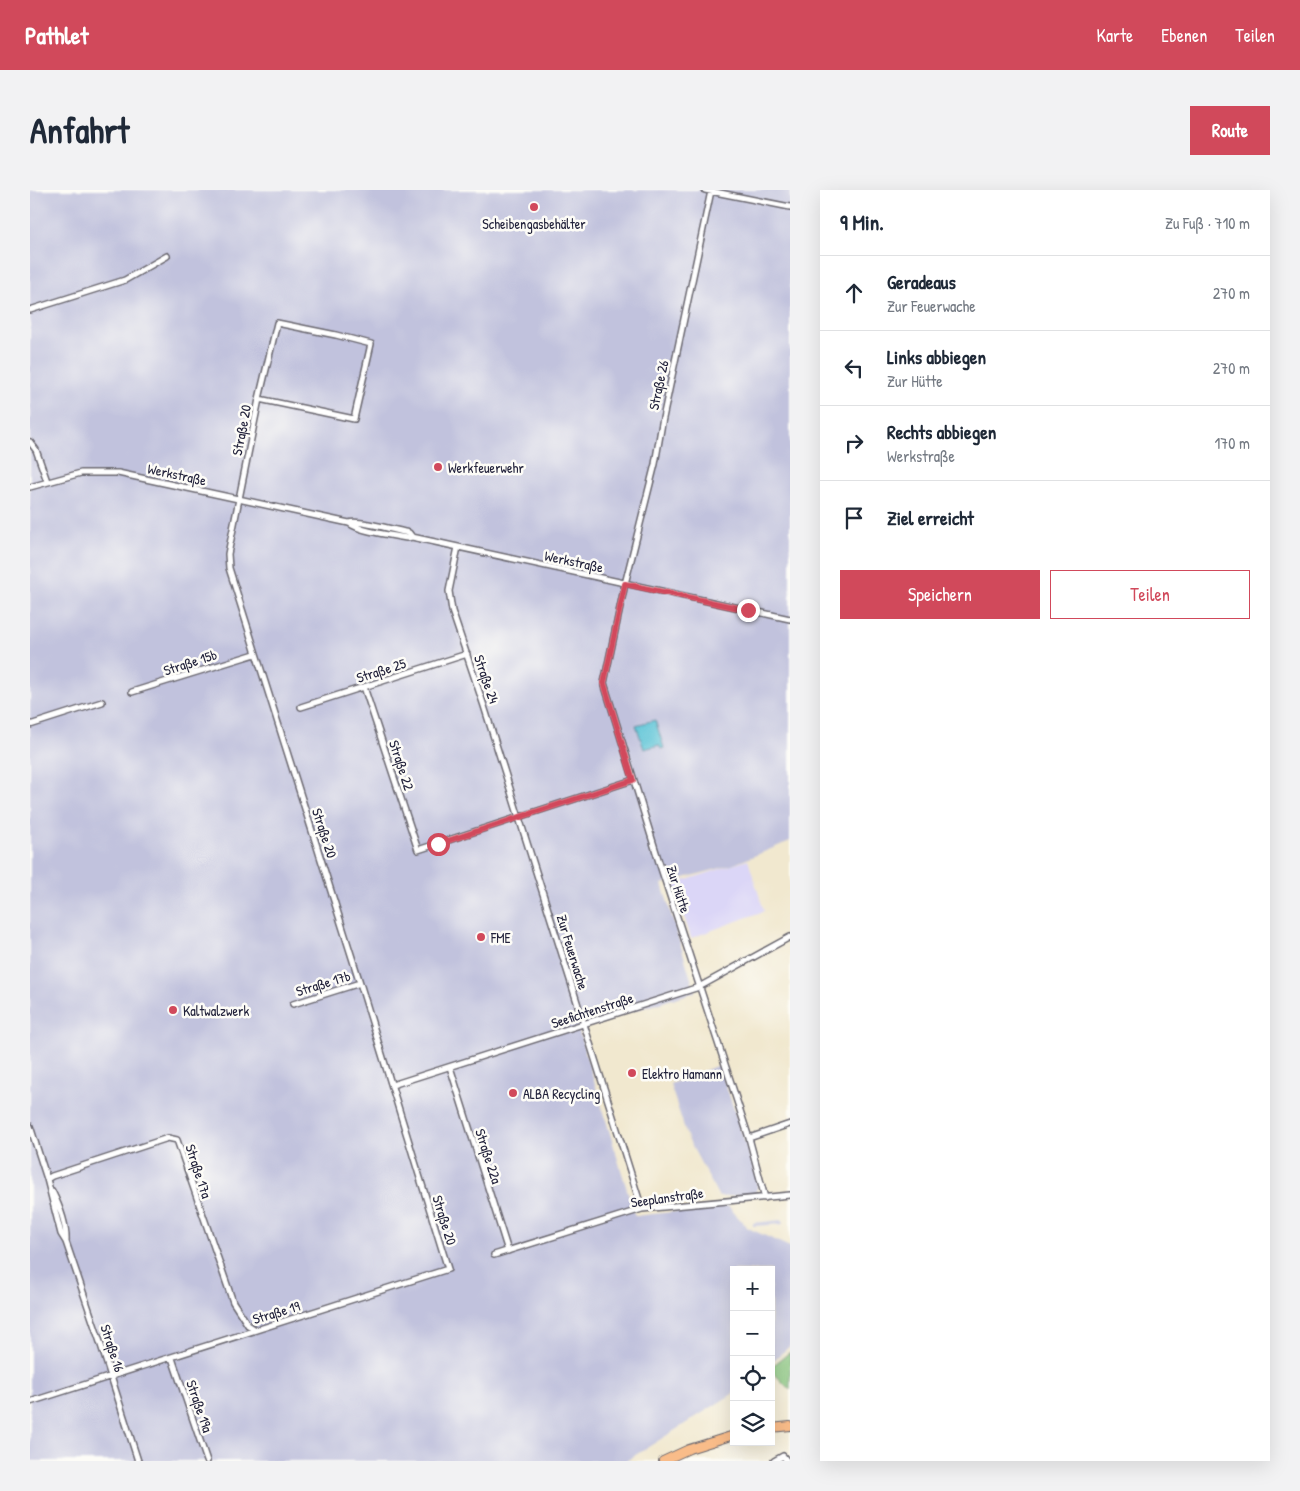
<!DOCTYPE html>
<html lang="de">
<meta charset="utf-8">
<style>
:root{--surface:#fff;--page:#f2f2f3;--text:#1f2937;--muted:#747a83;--line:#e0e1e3;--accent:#d1495b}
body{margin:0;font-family:"Patrick Hand",sans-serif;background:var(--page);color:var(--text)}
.controls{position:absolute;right:15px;bottom:15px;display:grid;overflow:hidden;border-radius:0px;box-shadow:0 5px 20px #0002}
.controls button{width:45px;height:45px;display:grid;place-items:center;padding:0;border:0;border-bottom:1px solid var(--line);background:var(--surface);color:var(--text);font:25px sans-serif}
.stop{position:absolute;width:15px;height:15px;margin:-11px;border:4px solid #d1495b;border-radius:50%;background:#fff}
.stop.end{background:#d1495b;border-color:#fff;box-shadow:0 1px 5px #0008}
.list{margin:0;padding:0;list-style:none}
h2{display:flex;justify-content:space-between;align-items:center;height:65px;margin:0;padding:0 20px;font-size:21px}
h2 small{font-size:16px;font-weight:400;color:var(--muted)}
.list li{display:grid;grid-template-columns:32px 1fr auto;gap:15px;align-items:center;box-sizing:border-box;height:75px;padding:0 20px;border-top:1px solid var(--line)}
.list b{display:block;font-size:19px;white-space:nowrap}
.list p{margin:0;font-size:16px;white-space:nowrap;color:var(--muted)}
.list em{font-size:16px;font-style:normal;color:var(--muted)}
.actions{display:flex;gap:10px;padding:15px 20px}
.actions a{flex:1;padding:11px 0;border:1px solid var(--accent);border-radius:0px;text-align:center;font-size:18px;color:var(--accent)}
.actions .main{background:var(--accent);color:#fff}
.icon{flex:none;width:28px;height:28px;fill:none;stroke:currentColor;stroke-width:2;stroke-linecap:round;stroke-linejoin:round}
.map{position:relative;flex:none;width:760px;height:1271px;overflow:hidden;border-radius:0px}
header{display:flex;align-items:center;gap:30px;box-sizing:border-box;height:70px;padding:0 25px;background:var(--accent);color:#fff}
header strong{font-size:24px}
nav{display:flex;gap:28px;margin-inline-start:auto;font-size:18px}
.intro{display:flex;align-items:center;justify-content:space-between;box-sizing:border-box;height:120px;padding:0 30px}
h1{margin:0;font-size:35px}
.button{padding:12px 22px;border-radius:0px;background:var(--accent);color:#fff;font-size:18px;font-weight:700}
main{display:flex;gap:30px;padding:0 30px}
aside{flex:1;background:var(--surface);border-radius:0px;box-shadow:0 5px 20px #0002}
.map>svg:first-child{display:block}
</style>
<header>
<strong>Pathlet</strong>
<nav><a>Karte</a><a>Ebenen</a><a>Teilen</a></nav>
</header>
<div class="intro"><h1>Anfahrt</h1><a class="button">Route</a></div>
<main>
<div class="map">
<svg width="760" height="1271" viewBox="0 0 760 1271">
<rect width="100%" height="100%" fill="#fdfcf7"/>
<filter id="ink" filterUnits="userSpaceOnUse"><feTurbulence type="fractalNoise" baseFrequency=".02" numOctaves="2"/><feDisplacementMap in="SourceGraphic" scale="10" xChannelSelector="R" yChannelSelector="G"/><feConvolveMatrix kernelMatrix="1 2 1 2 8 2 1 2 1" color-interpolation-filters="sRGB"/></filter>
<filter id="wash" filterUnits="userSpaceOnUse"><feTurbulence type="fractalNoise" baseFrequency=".0096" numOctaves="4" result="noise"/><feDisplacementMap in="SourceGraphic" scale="20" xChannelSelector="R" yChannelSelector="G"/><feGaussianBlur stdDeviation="1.12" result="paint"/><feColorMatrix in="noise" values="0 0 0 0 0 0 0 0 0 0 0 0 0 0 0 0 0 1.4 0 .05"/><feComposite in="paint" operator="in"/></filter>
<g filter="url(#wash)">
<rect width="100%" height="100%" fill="#f1e8cf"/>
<path fill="#dbd6f7" d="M 718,670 L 734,721 L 661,748 L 644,694 Z"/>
<path fill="#c1c2dd" d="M 0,0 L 760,0 L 760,651 L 702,675 L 632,694 L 665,802 L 548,838 L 605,1026 L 698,1016 L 718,1038 L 760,1057 L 760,1156 L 741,1172 L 741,1080 L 704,1080 L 704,1203 L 596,1271 L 0,1271 Z
M 689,875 L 728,991 L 727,999 L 724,1004 L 689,1007 L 658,949 L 640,894 Z
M 752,1030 L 753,1034 L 723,1036 L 723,1033 Z"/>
<path fill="#86c57c" stroke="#54745c" d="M 760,1162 L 760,1200 L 741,1180 L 741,1177 Z"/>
<path fill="#59c2d6" stroke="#3e7288" d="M 625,530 L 634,558 L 631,559 L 629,555 L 614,559 L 606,535 Z"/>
</g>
<g filter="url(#ink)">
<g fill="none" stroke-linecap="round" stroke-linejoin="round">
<g stroke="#6a676f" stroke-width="8">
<path id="street" d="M 675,0 L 760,17
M 681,1 L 632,233 L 625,274 L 595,394 L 574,493 L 629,672 L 719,948 L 735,1008
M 0,120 L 95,90 L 137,66
M 0,252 L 6,260 L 17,291
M 0,297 L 51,283 L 88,283 L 319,333 C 331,342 362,345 377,348 L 382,347 L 760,429
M 319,333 C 327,329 368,341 379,343 L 382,347
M 428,357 L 419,401 L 422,421 L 454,516 L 612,1019
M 334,497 L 388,660 L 603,590
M 102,502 L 225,464
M 271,517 L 437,464
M 0,535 L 72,512
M 263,814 L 330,793
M 420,877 L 478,1061
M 362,895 L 669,797 L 760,747
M 0,936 L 17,989 L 31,1044 L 36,1052 L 70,1152 L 108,1271
M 719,948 L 760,934
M 17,989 L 22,986 L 138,948 L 147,950 L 203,1112 L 218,1135 L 226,1140
M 22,1001 C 30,1017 37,1035 36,1052
M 464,1065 L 612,1019 L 760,1005
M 142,1168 L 177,1271
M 0,1212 L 418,1079 L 330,793 L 199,378 L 198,364 L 229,209 L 324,229 L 341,154 L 306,145 L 247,133 L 229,209
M 744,1271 L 753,1266 L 757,1271"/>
</g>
<g stroke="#6a676f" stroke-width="10">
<path id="primary" d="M 741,1238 L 760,1236
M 633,1271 L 659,1259 L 704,1245"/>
</g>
<use href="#street" stroke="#fff" stroke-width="5"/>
<use href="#primary" stroke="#f9bc89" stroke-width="8"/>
</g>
</g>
<g fill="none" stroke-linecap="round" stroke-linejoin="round" filter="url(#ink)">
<path stroke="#d1495b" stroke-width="6" d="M 408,654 L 603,590 L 574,493 L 595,394 L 718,420"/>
</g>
<g fill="#d1495b" stroke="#fdfcf7" stroke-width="2">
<circle cx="504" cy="17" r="5"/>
<circle cx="408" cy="277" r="5"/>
<circle cx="451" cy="747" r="5"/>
<circle cx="143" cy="820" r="5"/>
<circle cx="602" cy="883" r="5"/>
<circle cx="483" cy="903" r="5"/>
</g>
<g text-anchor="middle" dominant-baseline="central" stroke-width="5" stroke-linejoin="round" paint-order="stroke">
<g font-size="14" fill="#22223b" stroke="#fdfcf7" text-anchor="start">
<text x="504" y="33" text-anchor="middle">Scheibengasbehälter</text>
<text x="418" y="277">Werkfeuerwehr</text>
<text x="461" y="747">FME</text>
<text x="153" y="820">Kaltwalzwerk</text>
<text x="612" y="883">Elektro Hamann</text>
<text x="493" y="903">ALBA Recycling</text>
</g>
<g font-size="14" fill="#22223b" stroke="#fdfcf7">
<text transform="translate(628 195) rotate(-78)">Straße 26</text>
<text transform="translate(211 240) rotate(-79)">Straße 20</text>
<text transform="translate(147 284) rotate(12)">Werkstraße</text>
<text transform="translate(544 371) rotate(12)">Werkstraße</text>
<text transform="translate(160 472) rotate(-18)">Straße 15b</text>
<text transform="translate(351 480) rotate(-18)">Straße 25</text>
<text transform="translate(457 489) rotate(71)">Straße 24</text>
<text transform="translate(372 575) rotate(72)">Straße 22</text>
<text transform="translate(295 643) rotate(72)">Straße 20</text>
<text transform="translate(649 699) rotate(72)">Zur Hütte</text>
<text transform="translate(543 762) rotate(73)">Zur Feuerwache</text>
<text transform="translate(293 793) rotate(-17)">Straße 17b</text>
<text transform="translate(562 820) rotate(-18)">Seefichtenstraße</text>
<text transform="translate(459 966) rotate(72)">Straße 22a</text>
<text transform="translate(169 981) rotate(72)">Straße 17a</text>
<text transform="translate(637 1007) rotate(-8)">Seeplanstraße</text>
<text transform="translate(415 1030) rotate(73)">Straße 20</text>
<text transform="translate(246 1122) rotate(-17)">Straße 19</text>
<text transform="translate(83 1158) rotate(72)">Straße 16</text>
<text transform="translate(170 1216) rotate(71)">Straße 19a</text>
</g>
</g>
</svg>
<div class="controls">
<button>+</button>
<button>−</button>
<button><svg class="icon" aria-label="locate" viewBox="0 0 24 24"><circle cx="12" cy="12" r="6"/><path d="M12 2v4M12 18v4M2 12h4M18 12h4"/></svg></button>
<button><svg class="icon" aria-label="layers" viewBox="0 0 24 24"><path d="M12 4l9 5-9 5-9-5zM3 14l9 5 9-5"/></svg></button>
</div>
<div class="stop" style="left:408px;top:654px"></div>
<div class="stop end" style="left:718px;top:420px"></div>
</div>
<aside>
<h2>9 Min.<small>Zu Fuß · 710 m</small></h2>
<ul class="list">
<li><svg class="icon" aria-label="ahead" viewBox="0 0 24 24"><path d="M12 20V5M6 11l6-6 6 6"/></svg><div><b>Geradeaus</b><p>Zur Feuerwache</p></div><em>270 m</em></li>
<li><svg class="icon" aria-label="left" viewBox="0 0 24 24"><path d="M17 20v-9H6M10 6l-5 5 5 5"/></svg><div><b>Links abbiegen</b><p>Zur Hütte</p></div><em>270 m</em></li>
<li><svg class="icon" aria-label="right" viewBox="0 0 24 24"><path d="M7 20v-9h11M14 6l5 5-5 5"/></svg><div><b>Rechts abbiegen</b><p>Werkstraße</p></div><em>170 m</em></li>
<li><svg class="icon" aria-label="arrive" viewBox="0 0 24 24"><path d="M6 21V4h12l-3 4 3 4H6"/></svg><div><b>Ziel erreicht</b></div></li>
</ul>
<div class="actions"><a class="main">Speichern</a><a>Teilen</a></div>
</aside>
</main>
